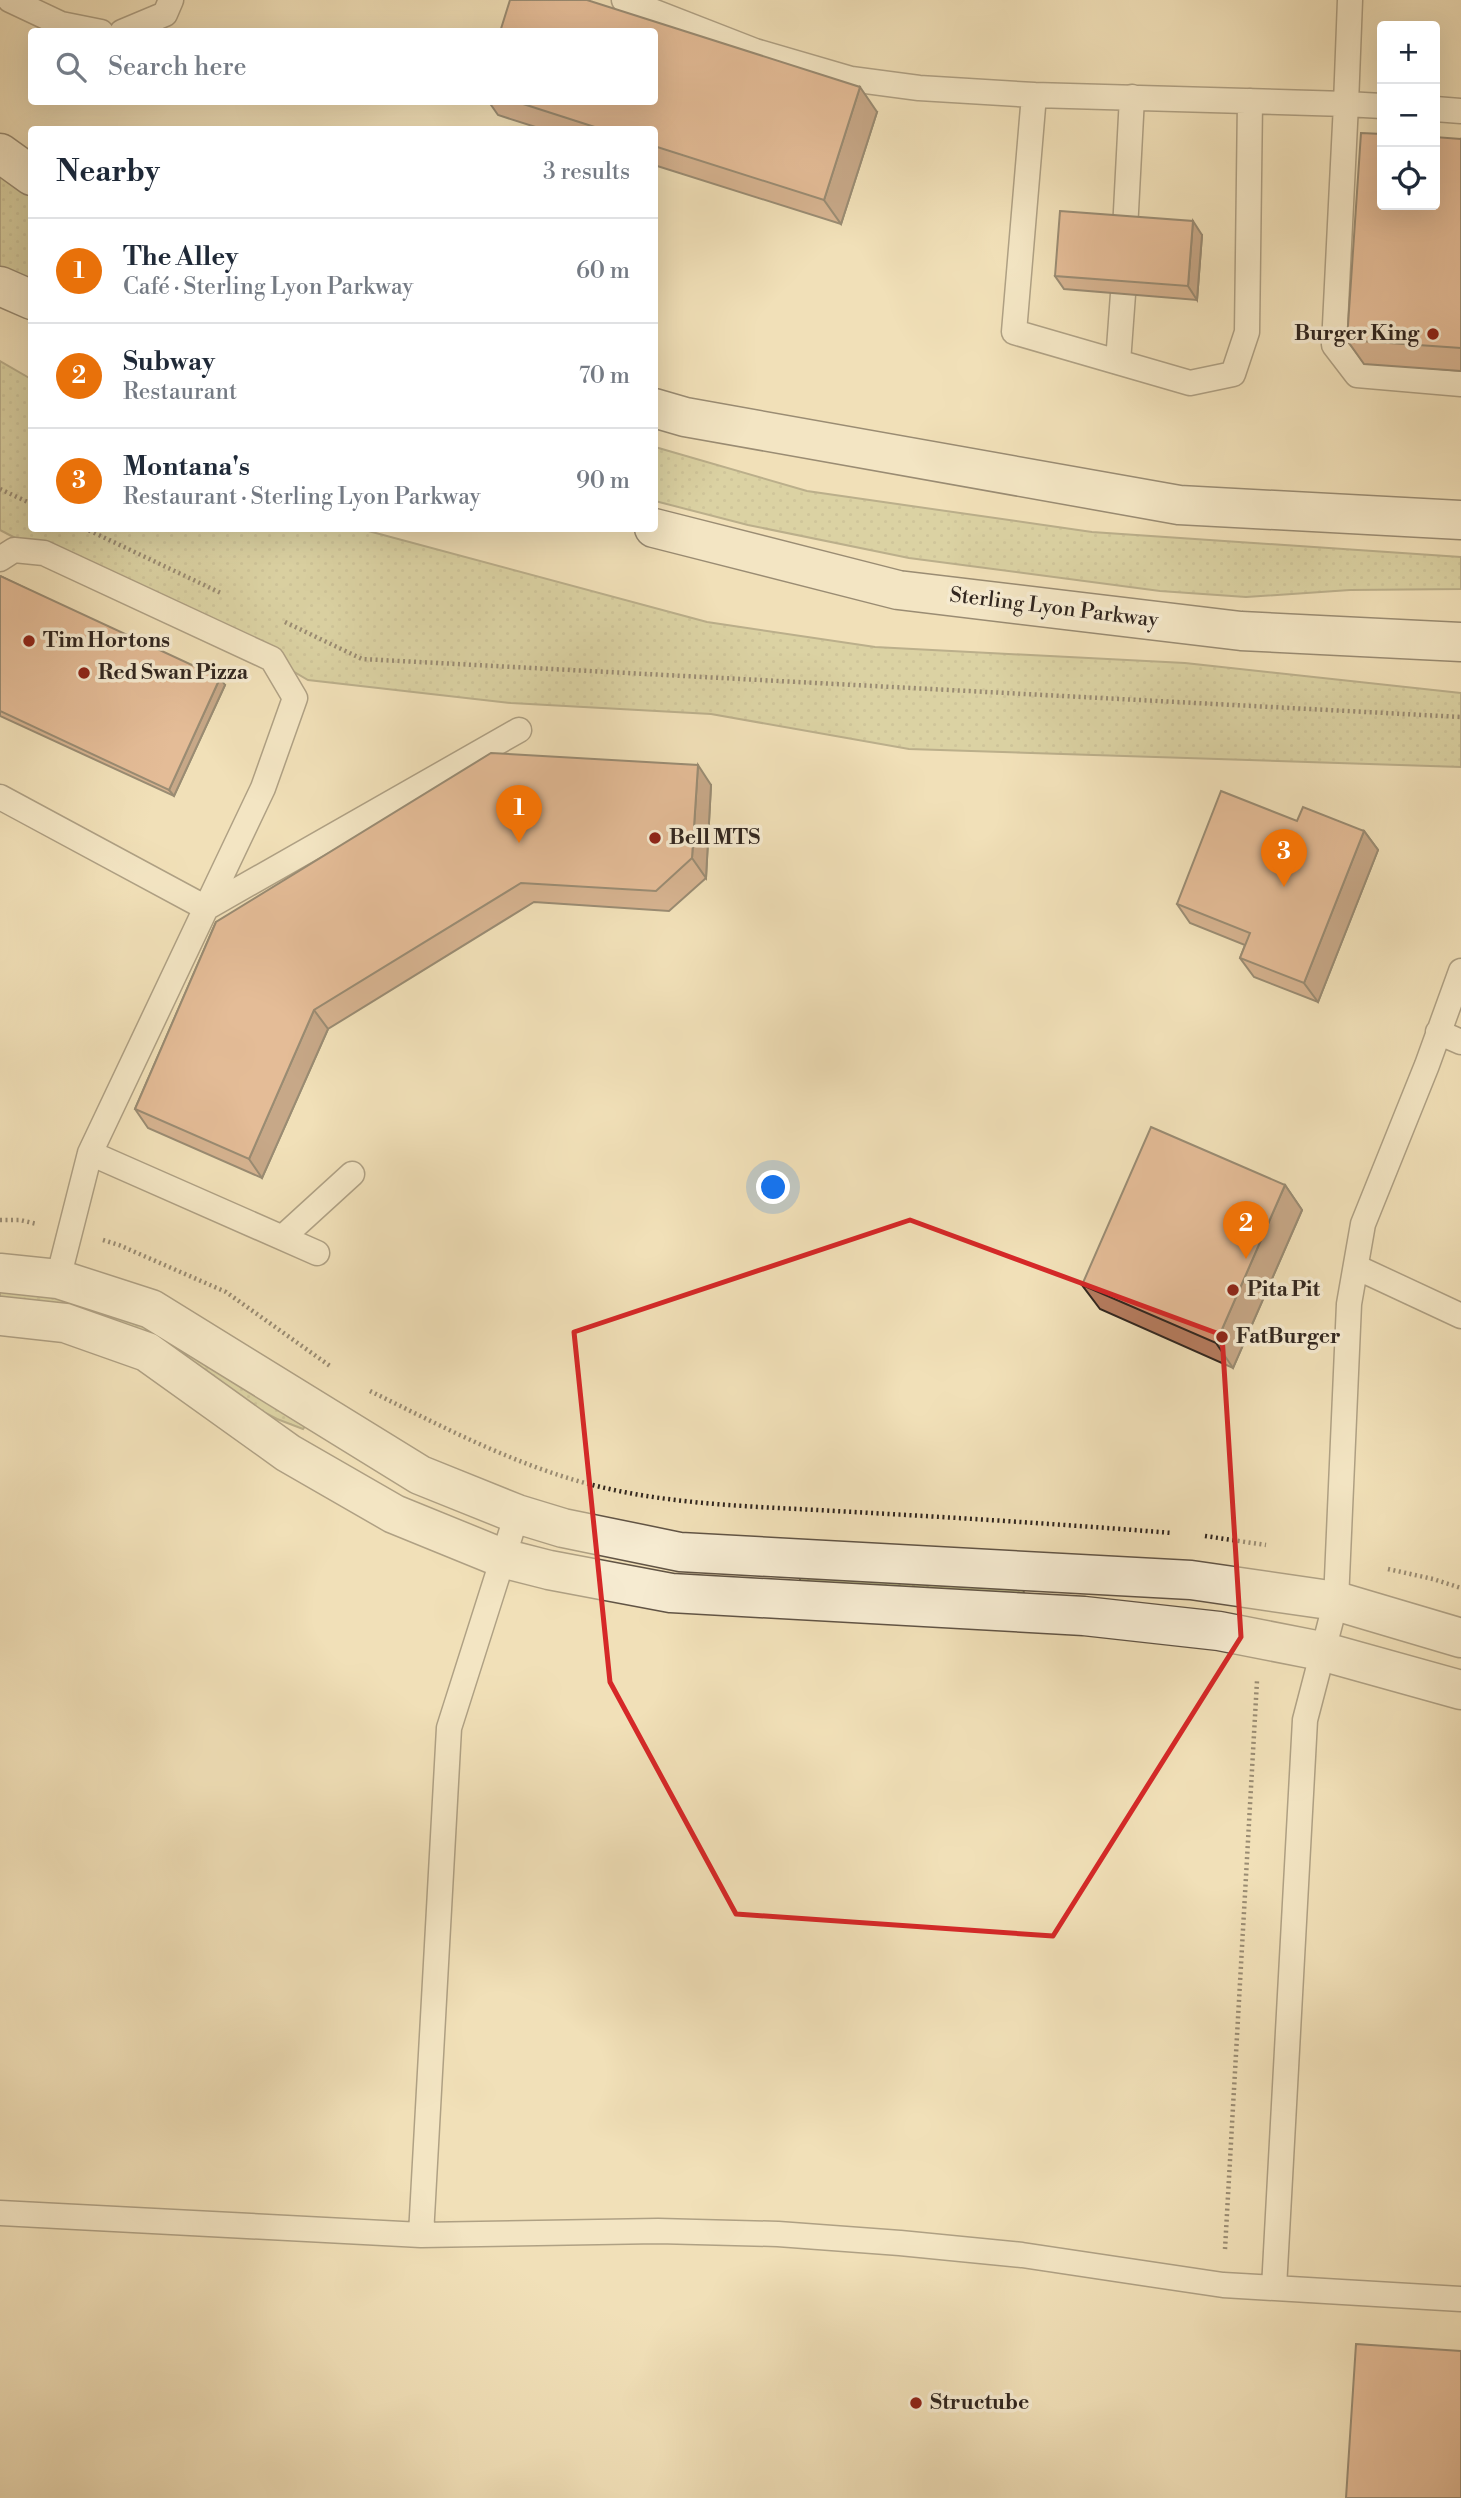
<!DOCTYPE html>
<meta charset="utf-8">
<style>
:root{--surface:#fff;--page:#f6f6f7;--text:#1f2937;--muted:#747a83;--line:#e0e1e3;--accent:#8f2418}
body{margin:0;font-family:"Libre Bodoni",serif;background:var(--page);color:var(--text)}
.controls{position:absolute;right:21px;top:21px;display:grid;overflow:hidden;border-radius:7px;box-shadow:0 7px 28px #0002}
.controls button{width:63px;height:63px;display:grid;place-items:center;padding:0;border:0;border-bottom:2px solid var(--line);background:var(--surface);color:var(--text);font:35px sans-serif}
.you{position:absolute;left:774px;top:1188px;width:24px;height:24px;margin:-18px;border:5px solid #fff;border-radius:50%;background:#1a73e8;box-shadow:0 0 0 10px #1a73e833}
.badge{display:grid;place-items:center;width:46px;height:46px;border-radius:50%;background:var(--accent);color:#fff;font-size:23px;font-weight:700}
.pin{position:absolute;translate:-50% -58px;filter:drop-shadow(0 2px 4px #0008)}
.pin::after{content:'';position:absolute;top:37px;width:24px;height:21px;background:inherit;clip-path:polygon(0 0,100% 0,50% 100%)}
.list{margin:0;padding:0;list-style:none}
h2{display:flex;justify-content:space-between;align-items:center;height:91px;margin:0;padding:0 28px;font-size:30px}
h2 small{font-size:23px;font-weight:400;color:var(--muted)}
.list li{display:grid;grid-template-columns:46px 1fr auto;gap:21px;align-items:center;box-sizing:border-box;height:105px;padding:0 28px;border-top:2px solid var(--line)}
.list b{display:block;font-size:26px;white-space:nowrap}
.list p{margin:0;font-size:23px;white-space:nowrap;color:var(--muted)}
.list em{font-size:23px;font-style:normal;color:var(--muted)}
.icon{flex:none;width:38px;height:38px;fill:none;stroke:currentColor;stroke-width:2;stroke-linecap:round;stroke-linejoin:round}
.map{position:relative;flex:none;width:1461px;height:2498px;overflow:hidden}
.search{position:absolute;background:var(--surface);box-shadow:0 7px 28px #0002;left:28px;top:28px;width:630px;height:77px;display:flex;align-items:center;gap:18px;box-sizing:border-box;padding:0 24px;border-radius:7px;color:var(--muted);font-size:26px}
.panel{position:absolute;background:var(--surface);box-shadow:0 7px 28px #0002;left:28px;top:126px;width:630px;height:406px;border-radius:7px}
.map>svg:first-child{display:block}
</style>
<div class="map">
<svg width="1461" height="2498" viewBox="0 0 1461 2498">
<defs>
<pattern id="grass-dots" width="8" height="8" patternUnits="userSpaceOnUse" patternTransform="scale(1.75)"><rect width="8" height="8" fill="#c2c08a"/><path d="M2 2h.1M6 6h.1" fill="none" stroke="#a7a577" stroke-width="1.8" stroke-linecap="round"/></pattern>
</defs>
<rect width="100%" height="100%" fill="#f1e0b8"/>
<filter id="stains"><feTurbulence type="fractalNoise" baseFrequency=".00286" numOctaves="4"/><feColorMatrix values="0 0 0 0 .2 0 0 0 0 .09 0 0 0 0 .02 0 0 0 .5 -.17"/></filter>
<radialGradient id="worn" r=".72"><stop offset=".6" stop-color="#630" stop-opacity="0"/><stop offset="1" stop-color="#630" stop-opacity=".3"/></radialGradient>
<path fill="url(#grass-dots)" stroke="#7a7354" stroke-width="2" d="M 0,173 L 31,189 L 31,283 L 0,271 Z
M 0,361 L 31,379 L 32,528 L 361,529 L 707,622 L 875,647 L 1185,663 L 1461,693 L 1461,767 L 909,749 L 711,714 L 511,703 L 308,680 L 272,659 L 44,553 L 0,530 Z
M 655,447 L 807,491 L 1092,532 L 1461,557 L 1461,589 L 1350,590 L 1246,597 L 1160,591 L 909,558 L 748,525 L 655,501 Z
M 0,1284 L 111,1304 L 306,1425 L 303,1429 L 277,1419 L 245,1402 L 0,1299 Z
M 800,1577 L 1023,1584 L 1024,1594 L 800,1587 Z"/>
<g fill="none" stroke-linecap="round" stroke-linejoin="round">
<g stroke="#615445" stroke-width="27">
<path id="service" d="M 10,0 L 61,24 L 101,32
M 624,0 L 755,51 L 851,79 L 919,88 L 1034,95 L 1346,104 L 1350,0
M 122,32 L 165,14 L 171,0
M 1034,95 L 1014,332 L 1190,383 L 1233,374 L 1247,332 L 1250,101
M 1382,106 L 1346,104 L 1334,345 L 1357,375 L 1461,384
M 1435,109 L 1461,111
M 1125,230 L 1132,97
M 1118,362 L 1123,294
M 0,559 L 14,550 L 44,553 L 272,659 L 295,698 L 263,788 L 206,908 L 0,797
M 1438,1032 L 1461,1042
M 90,1153 L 317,1253
M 283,1237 L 352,1174
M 1356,1267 L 1461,1316
M 58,1279 L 90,1153 L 206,908 L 519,730
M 0,2213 L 421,2235 L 658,2231 L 778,2234 L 900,2243 L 1022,2255 L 1223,2285 L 1461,2299
M 421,2235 L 449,1728 L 517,1514
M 1274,2288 L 1305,1720 L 1336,1601 L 1349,1304 L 1363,1224 L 1427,1065 L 1461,971"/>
</g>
<g stroke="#615445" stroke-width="41">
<path id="minor" d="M 0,1273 L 58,1279 L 151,1309 L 420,1475 L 517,1514 L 563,1528 L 680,1552 L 1191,1580 L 1336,1601 L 1461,1638
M 0,1316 L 65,1323 L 147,1352 L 288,1453 L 394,1514 L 502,1558 L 549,1570 L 671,1593 L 1084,1616 L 1219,1631 L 1321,1651 L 1461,1690"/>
</g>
<g stroke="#31261f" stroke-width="41">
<path id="secondary" d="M 0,153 L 32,176
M 0,286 L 32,300
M 654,408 L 685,417 L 1179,505 L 1461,520
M 654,528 L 898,590 L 1241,631 L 1461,642"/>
</g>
<path stroke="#31261f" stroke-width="4.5" stroke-dasharray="2 3.5" stroke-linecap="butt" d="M 0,489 L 32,504
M 84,528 L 223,594
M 285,622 L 362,659 L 1461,717
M 0,1220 L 20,1220 L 37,1224
M 103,1240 L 119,1245 L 226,1292 L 330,1366
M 370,1391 C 437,1424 505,1460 578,1481 C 661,1505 749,1506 835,1511 C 947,1517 1060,1524 1172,1533
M 1205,1536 L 1266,1545
M 1388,1569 L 1433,1579 L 1461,1588
M 1225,2249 L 1257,1681"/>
<use href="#service" stroke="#f6ebd1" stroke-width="24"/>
<use href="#minor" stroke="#f6ebd1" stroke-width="38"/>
<use href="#secondary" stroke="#f6ebd1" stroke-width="38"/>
</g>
<path fill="#b67c5f" stroke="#31261f" stroke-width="2" d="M 489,102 L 654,102 L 877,112 L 841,224 L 654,165 L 654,130 L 545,130 L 498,115 Z
M 1461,139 L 1461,371 L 1364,364 L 1347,340 Z
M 1202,235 L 1197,300 L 1064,289 L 1055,276 Z
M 0,576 L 225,685 L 174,796 L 0,716 Z
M 711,785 L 706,878 L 669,911 L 534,902 L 328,1029 L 262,1178 L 148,1128 L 135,1109 L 216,922 Z
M 1297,821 L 1364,831 L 1378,850 L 1318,1002 L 1254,977 L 1240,958 L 1245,945 L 1190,923 L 1177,904 Z
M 1285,1185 L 1302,1210 L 1233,1368 L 1100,1309 L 1082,1285 Z"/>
<path fill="#94654e" stroke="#31261f" stroke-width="2" d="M 860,87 L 877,112 L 841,224 L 824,200 Z
M 1193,221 L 1202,235 L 1197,300 L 1188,286 Z
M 220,678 L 225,685 L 174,796 L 169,790 Z
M 698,765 L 711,785 L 706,878 L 692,858 Z
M 1364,831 L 1378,850 L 1318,1002 L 1304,983 Z
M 314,1010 L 328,1029 L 262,1178 L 249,1159 Z
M 1285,1185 L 1302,1210 L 1233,1368 L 1216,1343 Z"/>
<path fill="#d4906f" stroke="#31261f" stroke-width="2" d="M 510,0 L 587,0 L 860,87 L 824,200 L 654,146 L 654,130 L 604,130 L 517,102 L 654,102 L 654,32 L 500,32 Z
M 1361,133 L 1382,134 L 1382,205 L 1435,205 L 1435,137 L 1461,139 L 1461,348 L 1347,340 Z
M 1060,211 L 1193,221 L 1188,286 L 1055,276 Z
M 0,576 L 220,678 L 169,790 L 0,711 Z
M 491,753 L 698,765 L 692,858 L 656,891 L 521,883 L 314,1010 L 249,1159 L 135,1109 L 216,922 Z
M 1221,791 L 1297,821 L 1303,807 L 1364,831 L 1304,983 L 1240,958 L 1250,933 L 1177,904 Z
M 1151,1127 L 1285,1185 L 1216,1343 L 1082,1285 Z
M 1356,2344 L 1461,2351 L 1461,2498 L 1346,2498 Z"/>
<path d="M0 0H1461V2498H0ZM 910,1220 L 1222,1335 L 1241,1637 L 1053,1936 L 736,1914 L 610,1682 L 574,1332 Z" fill="#f1e0b8" fill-opacity=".55" fill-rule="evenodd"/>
<path fill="none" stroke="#d62828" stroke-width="5" stroke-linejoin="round" d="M 910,1220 L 1222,1335 L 1241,1637 L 1053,1936 L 736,1914 L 610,1682 L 574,1332 Z"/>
<g fill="#8f2418" stroke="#f6ebd1" stroke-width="2.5">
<circle cx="1433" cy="334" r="7"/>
<circle cx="29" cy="641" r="7"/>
<circle cx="84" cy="673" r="7"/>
<circle cx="655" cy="838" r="7"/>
<circle cx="1233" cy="1290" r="7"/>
<circle cx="1222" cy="1337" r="7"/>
<circle cx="916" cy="2403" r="7"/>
</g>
<g text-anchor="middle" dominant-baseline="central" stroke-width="7" stroke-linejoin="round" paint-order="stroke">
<g font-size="21" font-weight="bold" fill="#31261f" stroke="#f6ebd1" text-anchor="start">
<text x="1419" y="334" text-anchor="end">Burger King</text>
<text x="43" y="641">Tim Hortons</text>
<text x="98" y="673">Red Swan Pizza</text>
<text x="669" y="838">Bell MTS</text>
<text x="1247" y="1290">Pita Pit</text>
<text x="1236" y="1337">FatBurger</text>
<text x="930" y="2403">Structube</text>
</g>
<g font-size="21" fill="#31261f" stroke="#f6ebd1">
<text transform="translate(1054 608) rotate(7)">Sterling Lyon Parkway</text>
</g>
</g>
<rect width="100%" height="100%" filter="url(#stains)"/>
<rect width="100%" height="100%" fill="url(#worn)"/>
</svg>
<div class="controls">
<button>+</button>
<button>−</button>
<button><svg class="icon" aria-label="locate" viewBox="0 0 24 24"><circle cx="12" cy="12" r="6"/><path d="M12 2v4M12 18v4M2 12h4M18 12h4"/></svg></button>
</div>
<div class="you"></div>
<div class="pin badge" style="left:519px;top:843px;background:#e8710a">1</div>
<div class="pin badge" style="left:1246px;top:1259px;background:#e8710a">2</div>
<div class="pin badge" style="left:1284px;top:887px;background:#e8710a">3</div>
<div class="search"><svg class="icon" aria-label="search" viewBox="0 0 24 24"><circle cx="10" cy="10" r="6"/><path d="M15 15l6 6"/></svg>Search here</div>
<section class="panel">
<h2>Nearby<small>3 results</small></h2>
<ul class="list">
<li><span class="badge" style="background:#e8710a">1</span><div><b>The Alley</b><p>Café · Sterling Lyon Parkway</p></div><em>60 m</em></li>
<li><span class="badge" style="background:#e8710a">2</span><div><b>Subway</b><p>Restaurant</p></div><em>70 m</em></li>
<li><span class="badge" style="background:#e8710a">3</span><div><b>Montana's</b><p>Restaurant · Sterling Lyon Parkway</p></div><em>90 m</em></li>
</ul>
</section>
</div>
